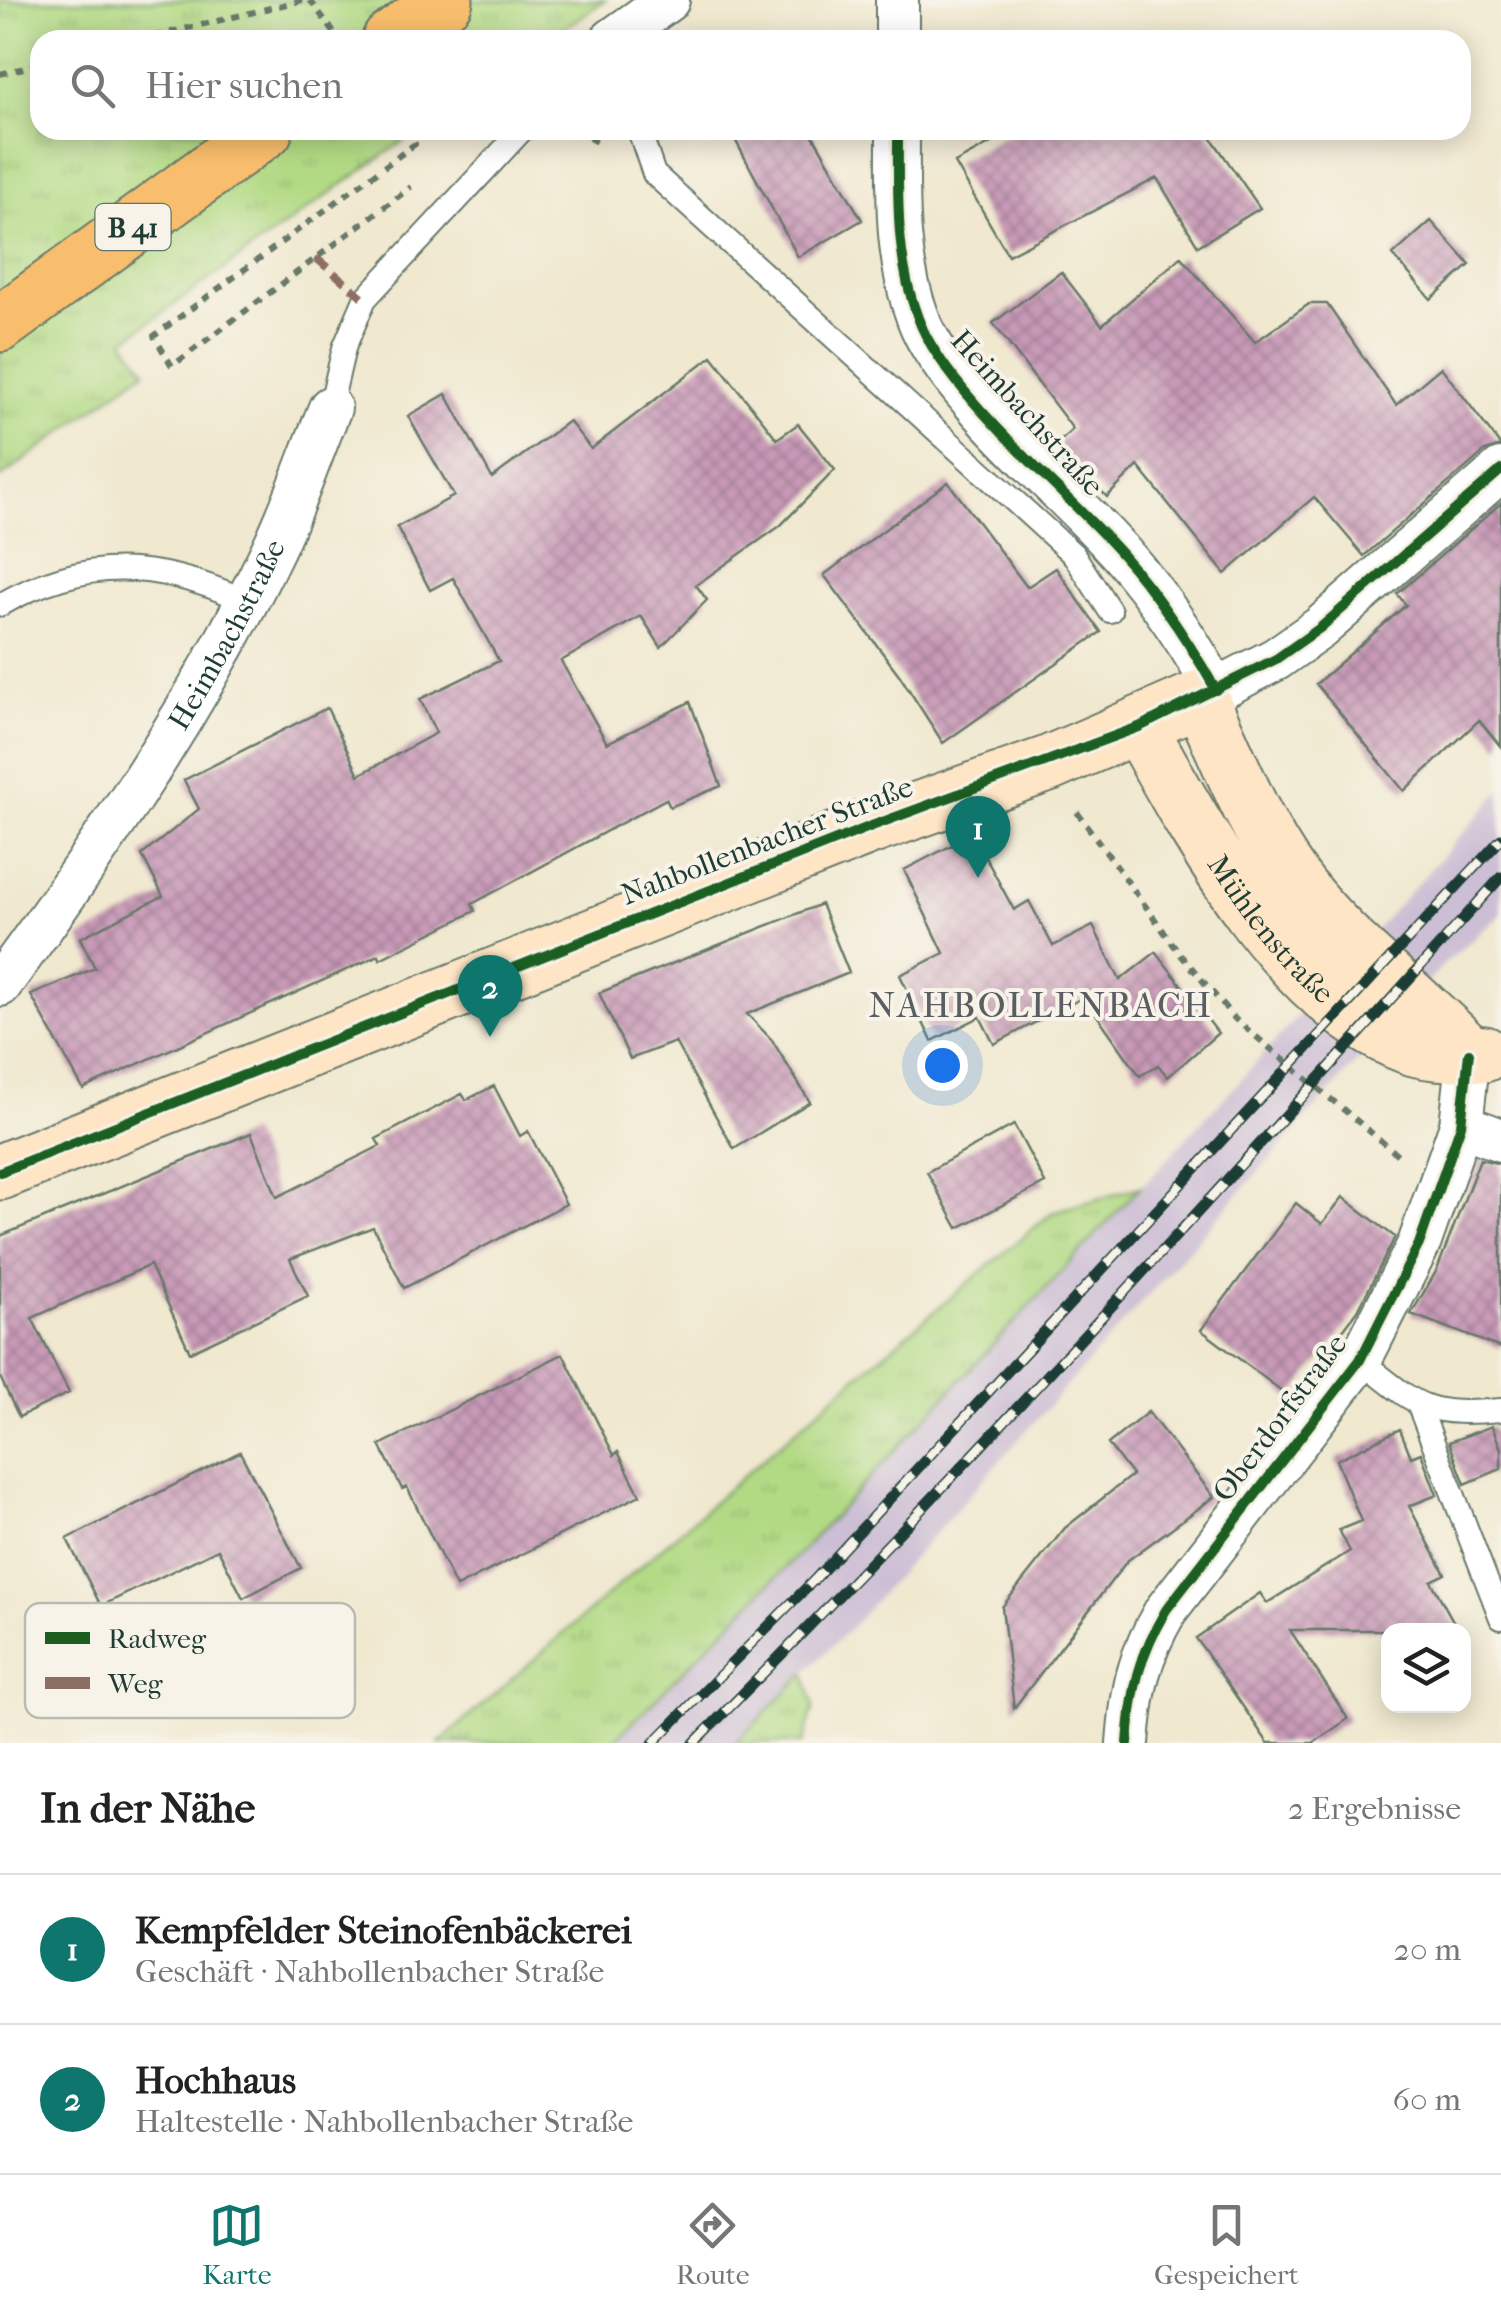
<!DOCTYPE html>
<html lang="de">
<meta charset="utf-8">
<style>
:root{--surface:#fff;--page:#f6f6f6;--text:#222;--muted:#767676;--line:#e0e0e0;--accent:#0f766e}
body{margin:0;font-family:"IM FELL French Canon",serif;background:var(--page);color:var(--text)}
.controls{position:absolute;right:30px;bottom:30px;display:grid;overflow:hidden;border-radius:20px;box-shadow:0 5px 25px #0003}
.controls button{width:90px;height:90px;display:grid;place-items:center;padding:0;border:0;border-bottom:2px solid var(--line);background:var(--surface);color:var(--text);font:50px sans-serif}
.you{position:absolute;left:942px;top:1065px;width:35px;height:35px;margin:-25px;border:8px solid #fff;border-radius:50%;background:#1a73e8;box-shadow:0 0 0 15px #1a73e833}
.badge{display:grid;place-items:center;width:65px;height:65px;border-radius:50%;background:var(--accent);color:#fff;font-size:32px;font-weight:700}
.pin{position:absolute;translate:-50% -82px;filter:drop-shadow(0 2px 5px #0008)}
.pin::after{content:'';position:absolute;top:52px;width:35px;height:30px;background:inherit;clip-path:polygon(0 0,100% 0,50% 100%)}
.list{margin:0;padding:0;list-style:none}
h2{display:flex;justify-content:space-between;align-items:center;height:130px;margin:0;padding:0 40px;font-size:42px}
h2 small{font-size:32px;font-weight:400;color:var(--muted)}
.list li{display:grid;grid-template-columns:65px 1fr auto;gap:30px;align-items:center;box-sizing:border-box;height:150px;padding:0 40px;border-top:2px solid var(--line)}
.list b{display:block;font-size:38px;white-space:nowrap}
.list p{margin:0;font-size:32px;white-space:nowrap;color:var(--muted)}
.list em{font-size:32px;font-style:normal;color:var(--muted)}
.icon{flex:none;width:55px;height:55px;fill:none;stroke:currentColor;stroke-width:2;stroke-linecap:round;stroke-linejoin:round}
.map{position:relative;flex:none;width:1501px;height:1743px;overflow:hidden}
.search{position:absolute;background:var(--surface);box-shadow:0 5px 25px #0003;left:30px;right:30px;top:30px;height:110px;display:flex;align-items:center;gap:25px;box-sizing:border-box;padding:0 35px;border-radius:30px;color:var(--muted);font-size:38px}
.sheet{height:430px;background:var(--surface)}
nav{display:flex;justify-content:space-around;align-items:center;box-sizing:border-box;height:140px;border-top:2px solid var(--line);background:var(--surface);font-size:28px;color:var(--muted)}
nav a{display:grid;justify-items:center;gap:5px}
nav .on{color:var(--accent)}
.map>svg:first-child{display:block}
</style>
<div class="map">
<svg width="1501" height="1743" viewBox="0 0 1501 1743">
<defs>
<pattern id="grass-tufts" width="24" height="20" patternUnits="userSpaceOnUse" patternTransform="scale(2.5)"><rect width="24" height="20" fill="#b2da84"/><path d="M3 7l-1-3M5 7V3M7 7l1-3M15 17l-1-3M17 17v-4M19 17l1-3" fill="none" stroke="#99bc73"/></pattern>
<pattern id="building-cross-hatch" width="8" height="8" patternUnits="userSpaceOnUse" patternTransform="scale(2.5)"><rect width="8" height="8" fill="#c99ab8"/><path d="M0 0l8 8M0 8l8-8" fill="none" stroke="#a37f96"/></pattern>
</defs>
<rect width="100%" height="100%" fill="#f7f3e8"/>
<filter id="ink" filterUnits="userSpaceOnUse"><feTurbulence type="fractalNoise" baseFrequency=".01" numOctaves="2"/><feDisplacementMap in="SourceGraphic" scale="20" xChannelSelector="R" yChannelSelector="G"/><feConvolveMatrix kernelMatrix="1 2 1 2 8 2 1 2 1" color-interpolation-filters="sRGB"/></filter>
<filter id="wash" filterUnits="userSpaceOnUse"><feTurbulence type="fractalNoise" baseFrequency=".0048" numOctaves="4" result="noise"/><feDisplacementMap in="SourceGraphic" scale="40" xChannelSelector="R" yChannelSelector="G"/><feGaussianBlur stdDeviation="2.25" result="paint"/><feColorMatrix in="noise" values="0 0 0 0 0 0 0 0 0 0 0 0 0 0 0 0 0 1.4 0 .05"/><feComposite in="paint" operator="in"/></filter>
<g filter="url(#wash)">
<rect width="100%" height="100%" fill="#f0e8cf"/>
<path fill="#ccbed4" d="M 1501,791 L 1501,915 L 1446,962 L 852,1626 L 735,1743 L 612,1743 L 795,1558 L 1225,1097 Z"/>
<path fill="url(#grass-tufts)" stroke="#688c5c" stroke-width="2.5" d="M 0,0 L 605,0 L 547,40 L 40,40 L 40,130 L 419,130 L 124,340 L 146,370 L 0,478 Z
M 1140,1187 L 795,1558 L 612,1743 L 439,1743 L 862,1372 L 1053,1212 Z
M 805,1673 L 814,1707 L 803,1743 L 735,1743 Z"/>
<g id="blocks">
<path fill="url(#building-cross-hatch)" d="M 730,130 L 810,130 L 862,220 L 798,257 Z
M 1015,130 L 1206,130 L 1260,208 L 1198,246 L 1157,178 L 1008,255 L 955,163 Z
M 1431,221 L 1470,265 L 1431,299 L 1393,255 Z
M 1181,257 L 1255,342 L 1309,304 L 1327,304 L 1396,405 L 1441,367 L 1501,446 L 1485,451 L 1364,556 L 1314,497 L 1225,574 L 1138,466 L 1107,497 L 1056,445 L 1073,429 L 993,323 L 1061,272 L 1102,325 Z
M 712,356 L 777,439 L 798,424 L 835,470 L 780,526 L 696,585 L 707,600 L 661,647 L 641,616 L 561,661 L 607,743 L 690,702 L 721,786 L 670,807 L 666,799 L 472,904 L 475,911 L 380,959 L 379,955 L 83,1089 L 31,995 L 95,968 L 80,938 L 163,896 L 142,855 L 199,809 L 184,780 L 327,708 L 359,775 L 436,733 L 420,699 L 499,661 L 453,578 L 430,590 L 397,527 L 454,496 L 408,416 L 446,394 L 492,478 L 569,421 L 591,449 Z
M 948,482 L 1027,587 L 1056,568 L 1101,632 L 943,743 L 900,676 L 824,575 Z
M 1501,503 L 1501,747 L 1479,720 L 1404,791 L 1316,684 L 1406,605 L 1397,594 Z
M 958,842 L 982,851 L 1014,910 L 1029,901 L 1053,946 L 1093,926 L 1120,980 L 1156,952 L 1218,1033 L 1168,1077 L 1158,1065 L 1140,1076 L 1084,997 L 994,1044 L 980,1017 L 932,1041 L 900,975 L 944,953 L 904,870 Z
M 821,904 L 849,973 L 747,1014 L 772,1040 L 810,1102 L 734,1149 L 675,1042 L 630,1059 L 599,993 Z
M 494,1086 L 520,1136 L 528,1131 L 566,1204 L 404,1288 L 373,1227 L 290,1259 L 308,1296 L 190,1352 L 150,1265 L 32,1318 L 69,1393 L 19,1417 L 0,1377 L 0,1236 L 251,1133 L 277,1197 L 380,1146 L 376,1139 L 462,1094 L 466,1100 Z
M 1014,1125 L 1045,1183 L 958,1228 L 927,1172 Z
M 1480,1159 L 1501,1164 L 1501,1348 L 1411,1314 L 1437,1270 Z
M 1343,1197 L 1395,1237 L 1358,1310 L 1291,1398 L 1201,1330 L 1296,1203 L 1322,1224 Z
M 563,1354 L 614,1455 L 618,1452 L 640,1495 L 456,1587 L 407,1487 L 402,1489 L 380,1445 Z
M 1148,1412 L 1214,1497 L 1127,1561 L 1014,1708 L 1002,1607 L 1065,1528 L 1132,1475 L 1108,1444 Z
M 1492,1426 L 1501,1449 L 1501,1469 L 1465,1484 L 1449,1442 Z
M 1400,1429 L 1411,1457 L 1421,1453 L 1437,1495 L 1409,1506 L 1445,1574 L 1431,1581 L 1458,1630 L 1290,1630 L 1348,1719 L 1313,1743 L 1268,1743 L 1196,1638 L 1260,1593 L 1267,1603 L 1350,1551 L 1339,1530 L 1361,1521 L 1336,1460 Z
M 240,1452 L 301,1568 L 243,1598 L 218,1549 L 101,1606 L 67,1539 Z"/>
</g>
</g>
<g filter="url(#ink)">
<use href="#blocks" fill-opacity="0" stroke="#68796a" stroke-width="2.5"/>
<g fill="none" stroke-linecap="round" stroke-linejoin="round">
<g stroke="#68796a" stroke-width="26">
<path id="lane" d="M 639,130 L 654,174 L 1074,555 L 1110,611
M 330,408 L 344,348 L 365,299 L 522,130
M 0,605 C 85,556 156,561 244,600
M 1360,1360 C 1418,1406 1424,1417 1501,1410
M 1419,1406 L 1501,1618"/>
</g>
<g stroke="#68796a" stroke-width="46">
<g id="street">
<path d="M 897,0 L 897,40"/>
<path d="M 612,40 L 668,0"/>
<path d="M 898,130 C 898,193 895,258 918,318 C 943,387 1053,481 1105,536 C 1150,583 1184,633 1216,690"/>
<path d="M 1200,698 L 1276,659 L 1320,628 L 1501,470"/>
<path id="s1" d="M 0,985 C 102,846 199,705 273,549 C 295,503 311,454 330,408"/>
<path d="M 1461,1125 L 1501,1140"/>
<path d="M 1128,1743 C 1132,1689 1139,1656 1166,1610 L 1360,1360 L 1419,1244 L 1461,1125 L 1469,1053"/>
</g>
</g>
<g stroke="#68796a" stroke-width="59">
<g id="secondary">
<path id="s2" d="M 1139,727 C 1199,835 1286,1000 1408,1046 C 1431,1055 1460,1052 1484,1054"/>
<path d="M 0,1172 L 869,827 L 1048,764 L 1200,698 C 1228,757 1252,822 1290,875 C 1338,943 1411,993 1469,1053"/>
</g>
</g>
<g stroke="#68796a" stroke-width="59">
<path id="primary" d="M 390,40 L 445,0
M 0,324 L 265,130"/>
</g>
<path stroke="#68796a" stroke-width="6" stroke-dasharray="8 8" stroke-linecap="butt" d="M 310,0 L 336,35
M 139,40 L 303,0
M 0,74 L 40,64
M 405,130 L 415,144 L 154,336 L 172,366 L 411,187
M 575,130 L 600,144
M 1077,812 L 1181,955 L 1235,1019 L 1398,1155"/>
<use href="#lane" stroke="#fff" stroke-width="22"/>
<use href="#street" stroke="#fff" stroke-width="42"/>
<use href="#secondary" stroke="#fde5c5" stroke-width="55"/>
<use href="#primary" stroke="#f9be6d" stroke-width="55"/>
<g stroke="#1f3d34" stroke-width="11">
<path id="rail" d="M 653,1743 L 816,1578 L 1501,839
M 694,1743 C 973,1464 1237,1170 1501,877"/>
</g>
<use href="#rail" stroke="#f7f3e8" stroke-width="8" stroke-dasharray="22" stroke-linecap="butt"/>
<path stroke="#8d6e63" stroke-width="8" stroke-dasharray="15 8" stroke-linecap="butt" d="M 316,258 L 365,299"/>
<g stroke="#f7f3e8" stroke-width="16">
<path id="cycleway" d="M 898,130 C 898,193 895,258 918,318 C 943,387 1053,481 1105,536 C 1150,583 1184,633 1216,690
M 0,1172 L 869,827 L 1139,727 L 1276,659 L 1320,628 L 1501,470
M 1128,1743 C 1132,1689 1139,1656 1166,1610 L 1360,1360 L 1419,1244 L 1461,1125 L 1469,1053"/>
</g>
<use href="#cycleway" stroke="#1b5e20" stroke-width="10"/>
</g>
</g>
<g text-anchor="middle" dominant-baseline="central" stroke-width="8" stroke-linejoin="round" paint-order="stroke">
<rect fill="#f7f3e8" stroke="#60746a" stroke-width="2.5" x="95.5" y="204" width="75" height="46" rx="8"/>
<g font-size="28" font-weight="bold" fill="#1f3d34">
<text x="133" y="227">B 41</text>
</g>
<g font-size="30" fill="#1f3d34" stroke="#f7f3e8">
<text transform="translate(1027 413) rotate(48)">Heimbachstraße</text>
<text stroke="none"><textPath href="#s1" startOffset="418">Heimbachstraße</textPath></text>
<text transform="translate(767 841) rotate(-21)">Nahbollenbacher Straße</text>
<text stroke="none"><textPath href="#s2" startOffset="242">Mühlenstraße</textPath></text>
<text transform="translate(1280 1418) rotate(-53)">Oberdorfstraße</text>
</g>
<g font-size="35" letter-spacing="2.5" fill="#5a5e62" stroke="#f7f3e8">
<text x="1041" y="1005">NAHBOLLENBACH</text>
</g>
</g>
<rect x="25" y="1603" width="330" height="115" rx="15" fill="#f7f3e8" stroke="#b6bcb2" stroke-width="2.5"/>
<rect x="45" y="1632" width="45" height="12" fill="#1b5e20"/>
<rect x="45" y="1677" width="45" height="12" fill="#8d6e63"/>
<g font-size="28" fill="#1f3d34">
<text x="108" y="1648">Radweg</text>
<text x="108" y="1693">Weg</text>
</g>
</svg>
<div class="controls">
<button><svg class="icon" aria-label="layers" viewBox="0 0 24 24"><path d="M12 4l9 5-9 5-9-5zM3 14l9 5 9-5"/></svg></button>
</div>
<div class="you"></div>
<div class="pin badge" style="left:978px;top:878px">1</div>
<div class="pin badge" style="left:490px;top:1037px">2</div>
<div class="search"><svg class="icon" aria-label="search" viewBox="0 0 24 24"><circle cx="10" cy="10" r="6"/><path d="M15 15l6 6"/></svg>Hier suchen</div>
</div>
<section class="sheet">
<h2>In der Nähe<small>2 Ergebnisse</small></h2>
<ul class="list">
<li><span class="badge">1</span><div><b>Kempfelder Steinofenbäckerei</b><p>Geschäft · Nahbollenbacher Straße</p></div><em>20 m</em></li>
<li><span class="badge">2</span><div><b>Hochhaus</b><p>Haltestelle · Nahbollenbacher Straße</p></div><em>60 m</em></li>
</ul>
</section>
<nav>
<a class="on"><svg class="icon" aria-label="map" viewBox="0 0 24 24"><path d="M3 6l6-2 6 2 6-2v14l-6 2-6-2-6 2zM9 4v14M15 6v14"/></svg>Karte</a>
<a><svg class="icon" aria-label="directions" viewBox="0 0 24 24"><path d="M12 3l9 9-9 9-9-9zM9 14v-3h6M13 9l2 2-2 2"/></svg>Route</a>
<a><svg class="icon" aria-label="saved" viewBox="0 0 24 24"><path d="M7 4h10v16l-5-4-5 4z"/></svg>Gespeichert</a>
</nav>
